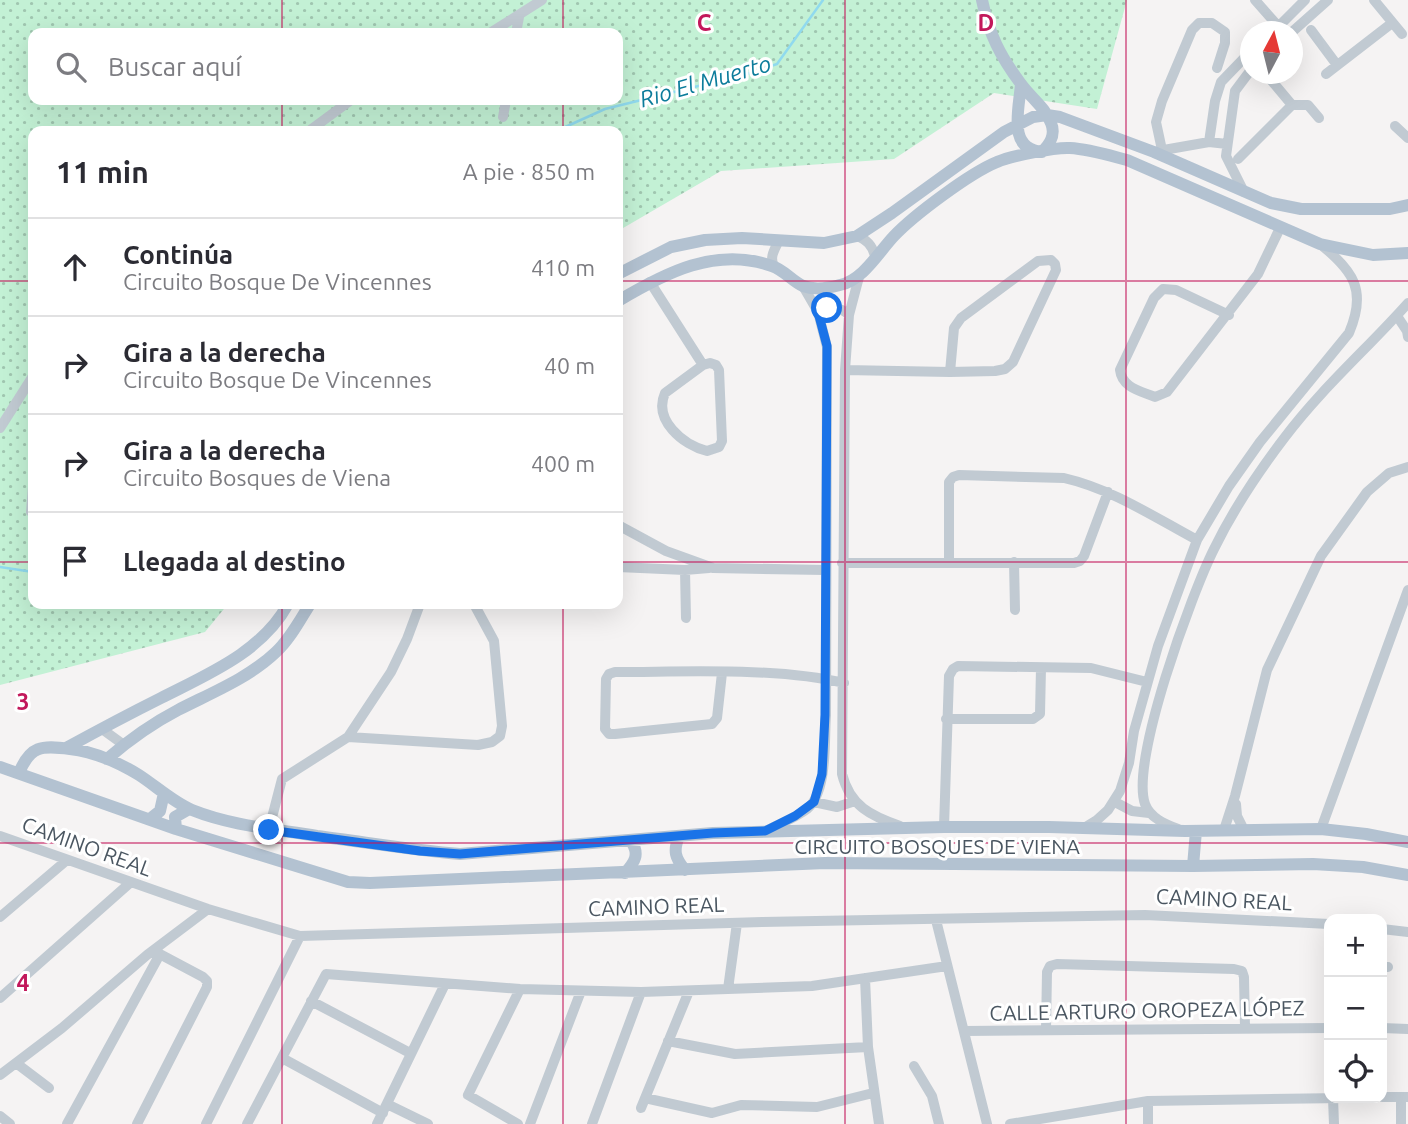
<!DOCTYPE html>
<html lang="es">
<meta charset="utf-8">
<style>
:root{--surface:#fff;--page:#f7f7f7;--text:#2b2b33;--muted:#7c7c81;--line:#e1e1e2}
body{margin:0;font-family:Ubuntu,sans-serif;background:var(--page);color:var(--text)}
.controls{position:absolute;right:21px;bottom:21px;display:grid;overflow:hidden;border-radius:14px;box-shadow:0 7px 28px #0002}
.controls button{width:63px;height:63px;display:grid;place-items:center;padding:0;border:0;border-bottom:2px solid var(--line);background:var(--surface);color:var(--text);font:35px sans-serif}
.compass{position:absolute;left:1240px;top:21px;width:63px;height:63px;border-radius:50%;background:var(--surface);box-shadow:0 7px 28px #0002;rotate:7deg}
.stop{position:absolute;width:21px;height:21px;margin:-16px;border:5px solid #1a73e8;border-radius:50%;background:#fff}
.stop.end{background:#1a73e8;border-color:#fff;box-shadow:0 2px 7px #0008}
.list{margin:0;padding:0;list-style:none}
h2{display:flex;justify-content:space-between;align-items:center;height:91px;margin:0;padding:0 28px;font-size:30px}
h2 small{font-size:23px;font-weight:400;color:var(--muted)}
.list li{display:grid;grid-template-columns:46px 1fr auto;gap:21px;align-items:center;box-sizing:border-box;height:98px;padding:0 28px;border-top:2px solid var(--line)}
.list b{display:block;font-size:26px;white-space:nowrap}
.list p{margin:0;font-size:23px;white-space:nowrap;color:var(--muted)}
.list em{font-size:23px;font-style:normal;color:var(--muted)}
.icon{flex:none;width:38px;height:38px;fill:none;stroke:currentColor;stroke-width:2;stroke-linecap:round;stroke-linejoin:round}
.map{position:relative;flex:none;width:1408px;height:1124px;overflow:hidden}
.search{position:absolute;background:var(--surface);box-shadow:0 7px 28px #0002;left:28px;top:28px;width:595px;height:77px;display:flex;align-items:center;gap:18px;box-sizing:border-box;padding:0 24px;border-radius:14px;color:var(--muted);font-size:26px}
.panel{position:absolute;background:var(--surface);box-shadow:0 7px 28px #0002;left:28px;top:126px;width:595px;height:483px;border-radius:14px}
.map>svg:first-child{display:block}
</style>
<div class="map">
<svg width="1408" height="1124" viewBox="0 0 1408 1124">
<defs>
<pattern id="grass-dots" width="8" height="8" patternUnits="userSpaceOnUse" patternTransform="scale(1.75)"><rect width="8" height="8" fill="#c3f1d5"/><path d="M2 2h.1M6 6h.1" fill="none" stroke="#a0c6b0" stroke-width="1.8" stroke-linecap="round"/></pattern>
</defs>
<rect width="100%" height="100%" fill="#f5f3f3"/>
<path fill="url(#grass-dots)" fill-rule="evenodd" d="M 0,0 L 1127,0 L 1097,109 L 994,93 L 894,159 L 721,171 L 618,231 L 618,131 L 33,131 L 33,604 L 228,604 L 205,632 L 0,685 ZM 33,33 L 618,33 L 618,100 L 33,100 Z"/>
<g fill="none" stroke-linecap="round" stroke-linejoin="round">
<path stroke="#90daee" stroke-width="2.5" d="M 561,131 L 563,128 L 605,109 L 747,74 L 777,64 L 823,0
M 0,567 L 33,572"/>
<path stroke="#c1cad2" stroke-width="10" d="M 1255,0 L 1278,26
M 1374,0 L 1402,34
M 1311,30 L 1337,65
M 1273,32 L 1305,0
M 1292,32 L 1328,0
M 490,33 L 542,0
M 516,33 L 519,17
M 1266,74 L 1292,105
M 1326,74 L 1392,23
M 503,117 L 506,100
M 1395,126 L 1408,138
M 309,131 L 351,100
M 1209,142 L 1215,101 L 1221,82 L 1250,52
M 1162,150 L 1156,122 L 1162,101 L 1192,30 L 1199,23 L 1212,23 L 1225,32 L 1225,43 L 1217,68
M 1158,151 L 1209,142 L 1227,144
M 1238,159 L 1292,105 L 1308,105 L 1319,118
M 1244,192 L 1226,156 L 1235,91 L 1250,71
M 857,236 C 867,240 872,245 875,256
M 774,266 C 769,257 775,249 779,240
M 859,277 L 849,315 L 845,370 L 842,774 C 850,806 871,816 900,826
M 650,282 L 703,365
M 818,312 C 829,307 840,306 849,315
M 1229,315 L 1176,290 L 1163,289 L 1154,298 L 1120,370 C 1122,388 1141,391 1155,397 L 1167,392 L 1258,274 L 1280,228
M 1397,316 L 1407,331 L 1408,337
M 710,363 L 716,365 L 719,370 L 722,441 L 719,447 L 707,451 C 683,445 653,420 665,393 L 703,365 Z
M 845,370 L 950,372 L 995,371 L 1005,369 L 1013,362 L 1056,270 L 1055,264 L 1051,260 L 1038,261 L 961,318 L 954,328 L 950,372
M 0,428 L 33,376
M 31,512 L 33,486
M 618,525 L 666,551 L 713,568 L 825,570
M 1014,562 L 1015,610
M 842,563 L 1074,563 L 1080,561 L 1084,556 L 1108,492
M 949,563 L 949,482 L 953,477 L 959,475 L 1064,478 C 1112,489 1154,517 1197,540
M 618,567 L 685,570 L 709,568
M 685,570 L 686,618
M 722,673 L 717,718 L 712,724 L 615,734 L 609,734 L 605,729 L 606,679 L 609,674 L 615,672 C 685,672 776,667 844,683
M 946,719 L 1033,719 L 1040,714 L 1041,668
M 102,729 L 124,745
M 348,737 L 478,745 L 492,742 L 500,736 L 502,726 L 494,641 L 474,604
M 814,802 L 837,807 L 855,801
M 1115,802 L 1132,811 L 1149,813
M 1236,804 L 1237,816 L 1244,830
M 944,827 L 949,676 L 953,669 L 958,666 L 1091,668 L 1147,682
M 1084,828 L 1097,820 L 1108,810 L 1120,791 L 1129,763 L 1134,731 L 1158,646 L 1197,540 L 1229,486 L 1260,442 L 1349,333 C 1367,291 1354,271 1320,244
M 269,829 L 282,779 L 348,737 L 391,672 L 407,639 L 420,604
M 1178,829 C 1165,824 1150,818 1145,804 C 1130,761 1192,593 1214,549 C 1233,510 1259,471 1285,437 C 1322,388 1368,348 1408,303
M 1321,829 L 1408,590
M 768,830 C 781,823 795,818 807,809 C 828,792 824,741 826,715 L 827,347 L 818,312 L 803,286
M 1224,830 L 1235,796 L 1267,670 L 1321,556 L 1367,492 L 1389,473 L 1408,467
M 0,836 L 208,909 L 300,936 L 762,922 L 1145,915 L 1329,924
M 0,917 L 67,860
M 936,920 L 987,1124
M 1382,929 L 1408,932
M 1382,967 L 1388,967
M 865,978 L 868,1047 L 879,1124
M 728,989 L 737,923
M 0,998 L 131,882
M 311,1001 L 410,1053
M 1382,1028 L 1408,1029
M 1046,1030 L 1047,972 L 1050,966 L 1057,964 L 1234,969 L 1242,971 L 1244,977 L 1245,1028
M 965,1031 L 1329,1028
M 668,1041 L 735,1054 L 868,1047
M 282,1058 L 383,1113
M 16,1063 L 49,1088
M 914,1066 L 932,1096 L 939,1124
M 0,1075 L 62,1028 L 147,955 L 208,909
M 1382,1097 L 1408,1097
M 1401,1097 L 1401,1124
M 645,1098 L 712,1113 L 741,1105 L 817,1107 L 873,1093
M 1333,1098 L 1334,1124
M 1148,1101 L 1148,1124
M 387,1104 L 428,1124
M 641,1108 L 689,991
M 0,1116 L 10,1124
M 67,1124 L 160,954
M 137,1124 L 207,987 L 207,981 L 203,977 L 154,951
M 206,1124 L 300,936
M 247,1124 L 326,974 L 520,989 L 641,992 L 812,986 L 947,966
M 377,1124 L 445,984
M 518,1124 L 468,1095 L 520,989
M 530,1124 L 581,991
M 592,1124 L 641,992
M 1010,1124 L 1148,1101 L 1343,1098"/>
<path stroke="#b3c2d1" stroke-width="12" d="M 982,0 C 989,34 1000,56 1021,84 C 1030,97 1046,108 1051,123 C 1056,135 1050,144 1042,152 C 1007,149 1019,110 1021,84
M 618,274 L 671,247 L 705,240 L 742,238 L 824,243 L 857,236 L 892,213 L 1004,132 L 1033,117 L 1047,115 L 1060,117 L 1154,152 L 1271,203 L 1301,209 L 1390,209 L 1408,205
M 618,301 C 665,273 716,246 772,266 C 784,270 792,281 803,286 C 814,290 829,288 840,285 C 863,280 878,253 894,236 C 914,215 970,173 997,162 C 1010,156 1056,147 1070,148 C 1089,149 1108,155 1127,160 L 1320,244 L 1373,255 L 1408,253
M 66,748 C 97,731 129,714 161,698 C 208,674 262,652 288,604
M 107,759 C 129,740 153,723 178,710 C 211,693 249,678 276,652 C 290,639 300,620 310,604
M 0,767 L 176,829 L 348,882 L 370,883 L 825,863 L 1193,866 L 1313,864 L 1363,867 L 1408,875
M 19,773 C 30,746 41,745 70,749 C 94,752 118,762 139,775 C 156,786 173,802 192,810 C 232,826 275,829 317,836 C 365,842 412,850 460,854 L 713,833 L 944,827 L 1049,827 L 1185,831 L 1321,829 L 1366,834 L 1408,842
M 150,819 L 160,811 L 164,793
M 176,829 L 175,817 L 189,809
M 679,836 C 673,851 675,858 685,870
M 1193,866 L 1196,831
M 625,873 C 635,862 640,854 631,841"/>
</g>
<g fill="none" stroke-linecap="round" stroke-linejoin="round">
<path stroke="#1a73e8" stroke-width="9" d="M 269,830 L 420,851 L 460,854 L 713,833 L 765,831 L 795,816 L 814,802 L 822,774 L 825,715 L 827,346 L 818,312 L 827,308"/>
</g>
<path fill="none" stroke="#c2185b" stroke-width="2" stroke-opacity="0.55" d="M 282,0 L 282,33M 563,0 L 563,33M 845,0 L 845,1124M 1126,0 L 1126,1124M 282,100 L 282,131M 563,100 L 563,131M 0,281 L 33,281M 618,281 L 1408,281M 0,562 L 33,562M 618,562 L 1408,562M 282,604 L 282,1124M 563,604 L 563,1124M 0,843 L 1408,843"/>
<g text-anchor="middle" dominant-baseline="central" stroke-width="6" stroke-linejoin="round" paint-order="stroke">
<g font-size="21" fill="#4a5661" stroke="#fff">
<text transform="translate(87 846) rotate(20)">CAMINO REAL</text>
<text x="937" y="846">CIRCUITO BOSQUES DE VIENA</text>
<text transform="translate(1224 899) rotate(3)">CAMINO REAL</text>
<text transform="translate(656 906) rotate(-2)">CAMINO REAL</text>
<text transform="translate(1147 1010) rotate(-1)">CALLE ARTURO OROPEZA LÓPEZ</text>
</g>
<g font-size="23" font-style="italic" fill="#0c7c9b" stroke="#fff">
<text transform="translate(705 81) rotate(-16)">Rio El Muerto</text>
</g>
</g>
<g font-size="23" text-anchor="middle" font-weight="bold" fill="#c2185b" stroke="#fff" stroke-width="6" stroke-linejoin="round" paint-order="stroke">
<text x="704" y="31">C</text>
<text x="986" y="31">D</text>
<text x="23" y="710">3</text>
<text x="23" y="991">4</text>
</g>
</svg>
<div class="controls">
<button>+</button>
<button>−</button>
<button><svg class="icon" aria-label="locate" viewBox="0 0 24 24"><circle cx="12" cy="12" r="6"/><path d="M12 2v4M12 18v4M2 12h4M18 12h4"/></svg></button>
</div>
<svg class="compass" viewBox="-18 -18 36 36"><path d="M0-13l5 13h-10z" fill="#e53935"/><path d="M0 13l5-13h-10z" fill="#7c7c81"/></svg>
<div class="stop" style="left:827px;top:308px"></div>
<div class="stop end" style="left:269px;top:830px"></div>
<div class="search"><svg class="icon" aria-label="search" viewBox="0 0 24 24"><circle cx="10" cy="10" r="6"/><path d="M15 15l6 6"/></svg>Buscar aquí</div>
<section class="panel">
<h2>11 min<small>A pie · 850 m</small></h2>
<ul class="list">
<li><svg class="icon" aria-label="ahead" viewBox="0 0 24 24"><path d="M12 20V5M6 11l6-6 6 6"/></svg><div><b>Continúa</b><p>Circuito Bosque De Vincennes</p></div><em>410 m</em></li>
<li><svg class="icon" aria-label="right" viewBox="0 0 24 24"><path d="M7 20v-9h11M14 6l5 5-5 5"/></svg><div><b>Gira a la derecha</b><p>Circuito Bosque De Vincennes</p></div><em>40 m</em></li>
<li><svg class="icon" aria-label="right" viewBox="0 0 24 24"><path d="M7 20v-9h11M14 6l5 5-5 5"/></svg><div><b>Gira a la derecha</b><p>Circuito Bosques de Viena</p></div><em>400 m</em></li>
<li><svg class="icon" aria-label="arrive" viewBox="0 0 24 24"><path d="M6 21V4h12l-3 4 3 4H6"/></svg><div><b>Llegada al destino</b></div></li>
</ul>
</section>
</div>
